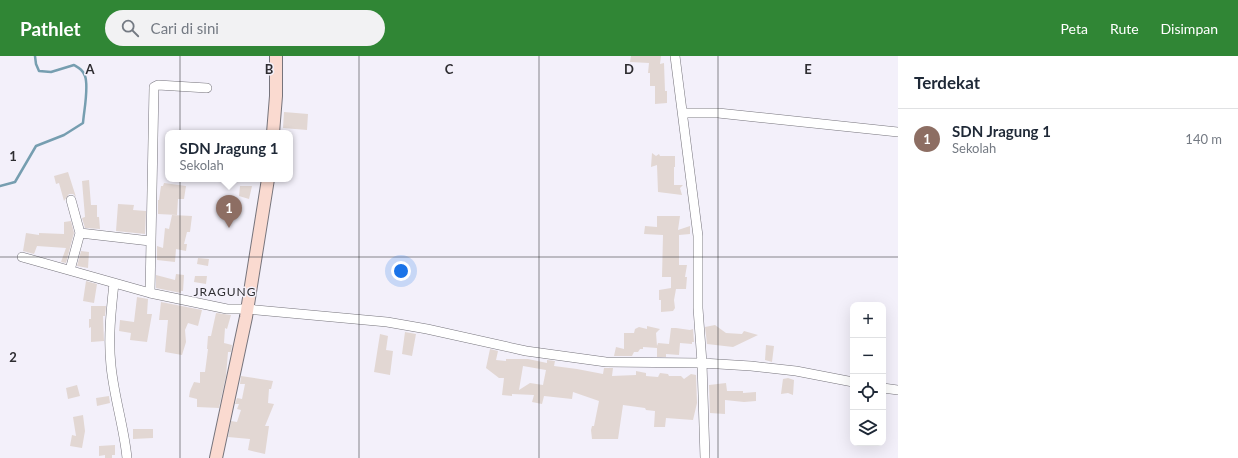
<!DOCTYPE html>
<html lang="id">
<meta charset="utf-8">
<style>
:root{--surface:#fff;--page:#f2f2f3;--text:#1f2937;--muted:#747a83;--line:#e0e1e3;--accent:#308635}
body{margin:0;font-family:Lato,sans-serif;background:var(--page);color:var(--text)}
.controls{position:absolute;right:12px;bottom:12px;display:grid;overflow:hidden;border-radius:8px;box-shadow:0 4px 16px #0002}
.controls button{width:36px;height:36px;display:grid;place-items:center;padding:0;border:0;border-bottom:1px solid var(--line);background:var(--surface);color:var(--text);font:20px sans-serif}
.you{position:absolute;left:401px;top:215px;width:14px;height:14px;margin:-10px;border:3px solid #fff;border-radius:50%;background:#1a73e8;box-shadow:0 0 0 6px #1a73e833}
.badge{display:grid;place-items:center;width:26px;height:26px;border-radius:50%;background:var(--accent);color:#fff;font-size:13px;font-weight:700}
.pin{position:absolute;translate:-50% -33px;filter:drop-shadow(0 1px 2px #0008)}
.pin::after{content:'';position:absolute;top:21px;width:14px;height:12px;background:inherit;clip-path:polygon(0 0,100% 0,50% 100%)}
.popup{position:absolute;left:165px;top:74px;width:128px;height:52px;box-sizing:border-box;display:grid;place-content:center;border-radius:8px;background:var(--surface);filter:drop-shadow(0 1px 3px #0005);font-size:13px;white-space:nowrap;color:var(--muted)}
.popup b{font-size:15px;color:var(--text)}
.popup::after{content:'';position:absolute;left:50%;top:100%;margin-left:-8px;border:8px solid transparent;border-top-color:var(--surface)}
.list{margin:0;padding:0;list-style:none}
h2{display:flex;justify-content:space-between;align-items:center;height:52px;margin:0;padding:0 16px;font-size:17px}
h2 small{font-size:13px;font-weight:400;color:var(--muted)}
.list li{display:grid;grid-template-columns:26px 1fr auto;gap:12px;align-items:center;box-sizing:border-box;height:60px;padding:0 16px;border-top:1px solid var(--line)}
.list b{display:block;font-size:15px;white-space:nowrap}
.list p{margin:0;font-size:13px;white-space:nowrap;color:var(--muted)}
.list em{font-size:13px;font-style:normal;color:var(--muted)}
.icon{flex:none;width:22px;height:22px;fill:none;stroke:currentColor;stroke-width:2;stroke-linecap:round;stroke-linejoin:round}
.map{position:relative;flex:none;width:898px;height:402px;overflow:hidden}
header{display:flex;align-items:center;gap:24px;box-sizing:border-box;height:56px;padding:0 20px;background:var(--accent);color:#fff}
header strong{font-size:19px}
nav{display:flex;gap:22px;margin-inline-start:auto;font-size:14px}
.search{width:280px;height:36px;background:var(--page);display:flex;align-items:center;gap:10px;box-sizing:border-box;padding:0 14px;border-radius:22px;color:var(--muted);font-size:15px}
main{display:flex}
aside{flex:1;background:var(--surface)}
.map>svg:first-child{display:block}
</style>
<header>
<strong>Pathlet</strong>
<div class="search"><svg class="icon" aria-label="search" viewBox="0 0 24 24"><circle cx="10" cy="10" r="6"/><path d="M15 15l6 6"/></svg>Cari di sini</div>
<nav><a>Peta</a><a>Rute</a><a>Disimpan</a></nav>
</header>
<main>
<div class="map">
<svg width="898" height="402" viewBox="0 0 898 402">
<rect width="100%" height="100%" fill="#f3f0fa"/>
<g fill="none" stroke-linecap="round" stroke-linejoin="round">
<path stroke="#769eb0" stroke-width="2.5" d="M 0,130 L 15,126 L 36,90 L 64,79 L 83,67 C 84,54 89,31 85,20 C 83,14 79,12 74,9 L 51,16 L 39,15 L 36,8 L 35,0"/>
</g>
<path fill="#e2d7d3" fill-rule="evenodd" d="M 631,0 L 661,0 L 660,8 L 664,7 L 665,35 L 667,35 L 667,47 L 655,48 L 655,30 L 650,30 L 650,17 L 648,17 L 649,7 L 630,6 Z
M 284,56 L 308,58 L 307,74 L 283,72 Z
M 652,97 L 656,100 L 659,98 L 660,100 L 675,100 L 675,111 L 674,111 L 674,129 L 683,129 L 680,132 L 682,139 L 658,136 L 657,109 L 651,111 Z
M 68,116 L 76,141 L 73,138 L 69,138 L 64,145 L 59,127 L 56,128 L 54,120 Z
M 89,124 L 91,149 L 97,149 L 97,161 L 99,161 L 100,173 L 85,172 L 82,162 L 85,161 L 82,125 Z
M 164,127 L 186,130 L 184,143 L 178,143 L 177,159 L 158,158 L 158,144 L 159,144 L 161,130 L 163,130 Z
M 240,130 L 252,130 L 249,143 L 239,140 Z
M 118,148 L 134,149 L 133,154 L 146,155 L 145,178 L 116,175 Z
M 172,159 L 192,160 L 190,176 L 187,176 L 184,188 L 187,188 L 186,195 L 176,193 L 175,206 L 157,204 L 157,190 L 163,192 L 165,172 L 169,173 Z
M 657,160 L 680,160 L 678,174 L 690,170 L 690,178 L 679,179 L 679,209 L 687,209 L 685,221 L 687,221 L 686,233 L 676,233 L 674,244 L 675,252 L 673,255 L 661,256 L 661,244 L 659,244 L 659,234 L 671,232 L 671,221 L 662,221 L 663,179 L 644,178 L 645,170 L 657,171 Z
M 71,165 L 74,177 L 66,207 L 61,206 L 66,192 L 37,190 L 34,198 L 23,195 L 26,177 L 39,179 L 39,177 L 64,178 L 64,166 Z
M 81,195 L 89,196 L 88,212 L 77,210 Z
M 198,202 L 209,203 L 208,210 L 197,208 Z
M 176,218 L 184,219 L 183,235 L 181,235 L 181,237 L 156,232 L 156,219 L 175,224 Z
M 195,220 L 207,220 L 206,228 L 194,226 Z
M 86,225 L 97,228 L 94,247 L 83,245 Z
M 137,241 L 148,243 L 147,258 L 152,258 L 147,286 L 130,284 L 131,277 L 119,275 L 120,264 L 134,266 Z
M 161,246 L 202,254 L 198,270 L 188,267 L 185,274 L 186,286 L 182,299 L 165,296 L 168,264 L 159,264 Z
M 91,250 L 106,250 L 105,260 L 103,260 L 104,285 L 91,286 L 91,271 L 89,272 L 89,263 L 91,263 Z
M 216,257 L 231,259 L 227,273 L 225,272 L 224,287 L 232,289 L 231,296 L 228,296 L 226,320 L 219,352 L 197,351 L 197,343 L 189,341 L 190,335 L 194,326 L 200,327 L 200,316 L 205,316 L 208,293 L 207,293 L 208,280 L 211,280 Z
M 715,269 L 726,277 L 742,278 L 744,275 L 758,279 L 733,291 L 707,288 L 705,271 Z
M 647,270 L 660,273 L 656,277 L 657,290 L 658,287 L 669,288 L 671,272 L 676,272 L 690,274 L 693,273 L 694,286 L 692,286 L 692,288 L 680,287 L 679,299 L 666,298 L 666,301 L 657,301 L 657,292 L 643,291 L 643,293 L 640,293 L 638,296 L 634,296 L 632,300 L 614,300 L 616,291 L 624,293 L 624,277 L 634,277 L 635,273 L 639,271 L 647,273 Z
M 405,276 L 416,278 L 412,300 L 402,298 Z
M 380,278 L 388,280 L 386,294 L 393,295 L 390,319 L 374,316 Z
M 766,289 L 774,290 L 772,306 L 765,304 Z
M 490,293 L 498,295 L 496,304 L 506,305 L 506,303 L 528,303 L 547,307 L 547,304 L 555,305 L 554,310 L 577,313 L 603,318 L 604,312 L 613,312 L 612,320 L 636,319 L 636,315 L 646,317 L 646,320 L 658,321 L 660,317 L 668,318 L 669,320 L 681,320 L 684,323 L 691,318 L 696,319 L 697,347 L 693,364 L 666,362 L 665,371 L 654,371 L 655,355 L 646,354 L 645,352 L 623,349 L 618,383 L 592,383 L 591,374 L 592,370 L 594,370 L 599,345 L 573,336 L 572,343 L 544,340 L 542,348 L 532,346 L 534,339 L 512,338 L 512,340 L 502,339 L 504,322 L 499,322 L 486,312 ZM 523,310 L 546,314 L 543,329 L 530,327 L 519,334 Z
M 241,320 L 273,325 L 271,333 L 269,333 L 268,347 L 274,348 L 265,370 L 269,370 L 265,398 L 248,394 L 250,383 L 228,381 L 231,365 L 237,366 L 241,354 L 237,353 L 239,348 L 235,348 L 237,342 L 242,343 L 245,328 L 240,328 Z
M 788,322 L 794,324 L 793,339 L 788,337 L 781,338 L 783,323 Z
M 726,327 L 727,335 L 743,335 L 743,337 L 756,336 L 756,345 L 744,346 L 725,344 L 725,358 L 710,357 L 709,329 Z
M 77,329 L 80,340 L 68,343 L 66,332 Z
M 109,340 L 110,347 L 97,350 L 96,342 Z
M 83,359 L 85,375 L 82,392 L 70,390 L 72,379 L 76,380 L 73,361 Z
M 133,373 L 153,373 L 153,382 L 133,383 Z
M 115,389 L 115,399 L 112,399 L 112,402 L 105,402 L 105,399 L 99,400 L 99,390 Z"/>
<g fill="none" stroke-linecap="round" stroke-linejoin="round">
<g stroke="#76747c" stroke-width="10">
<path id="street" d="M 675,0 L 698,180 L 698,252 L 702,307 L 705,402
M 683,57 L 718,57 L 898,76
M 71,144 L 80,177 L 150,185
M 22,201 L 150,237 L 227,253 L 247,253 L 387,266 L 427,273 L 526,295 L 606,306 L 702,307 L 751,310 L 796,315 L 853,326
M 70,214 L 80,177
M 114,227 C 111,255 108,282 111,310 C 114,341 124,371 127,402
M 150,237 L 154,31 L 158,29 L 207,32
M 883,332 L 898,334"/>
</g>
<g stroke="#76747c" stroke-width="14">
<path id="secondary" d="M 273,77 L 276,40 L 276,0
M 216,402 L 246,261 L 268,123"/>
</g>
<use href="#street" stroke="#fff" stroke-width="9"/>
<use href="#secondary" stroke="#fadad0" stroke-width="12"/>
</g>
<path fill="none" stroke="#2e2d31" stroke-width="1" stroke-opacity="0.55" d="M 180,0 L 180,402M 359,0 L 359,402M 539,0 L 539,402M 718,0 L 718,402M 0,201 L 898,201"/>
<g text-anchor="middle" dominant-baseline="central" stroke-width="3" stroke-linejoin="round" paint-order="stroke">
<g font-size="12" letter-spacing="1" fill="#2e2d31" stroke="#f3f0fa">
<text x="225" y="235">JRAGUNG</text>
</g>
</g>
<g font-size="13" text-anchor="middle" font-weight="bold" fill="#2e2d31" stroke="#f3f0fa" stroke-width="3" stroke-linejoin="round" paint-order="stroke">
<text x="90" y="18">A</text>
<text x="269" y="18">B</text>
<text x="449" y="18">C</text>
<text x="629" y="18">D</text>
<text x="808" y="18">E</text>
<text x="13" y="105">1</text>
<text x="13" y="306">2</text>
</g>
</svg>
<div class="controls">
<button>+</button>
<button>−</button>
<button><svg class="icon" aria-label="locate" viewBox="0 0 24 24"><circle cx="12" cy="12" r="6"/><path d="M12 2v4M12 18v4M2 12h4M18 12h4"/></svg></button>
<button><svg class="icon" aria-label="layers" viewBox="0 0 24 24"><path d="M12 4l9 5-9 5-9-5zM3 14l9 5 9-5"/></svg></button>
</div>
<div class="you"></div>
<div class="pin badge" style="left:229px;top:172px;background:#8d6e63">1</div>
<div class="popup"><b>SDN Jragung 1</b>Sekolah</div>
</div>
<aside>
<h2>Terdekat<small></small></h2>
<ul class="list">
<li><span class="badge" style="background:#8d6e63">1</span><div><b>SDN Jragung 1</b><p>Sekolah</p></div><em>140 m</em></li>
</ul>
</aside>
</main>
